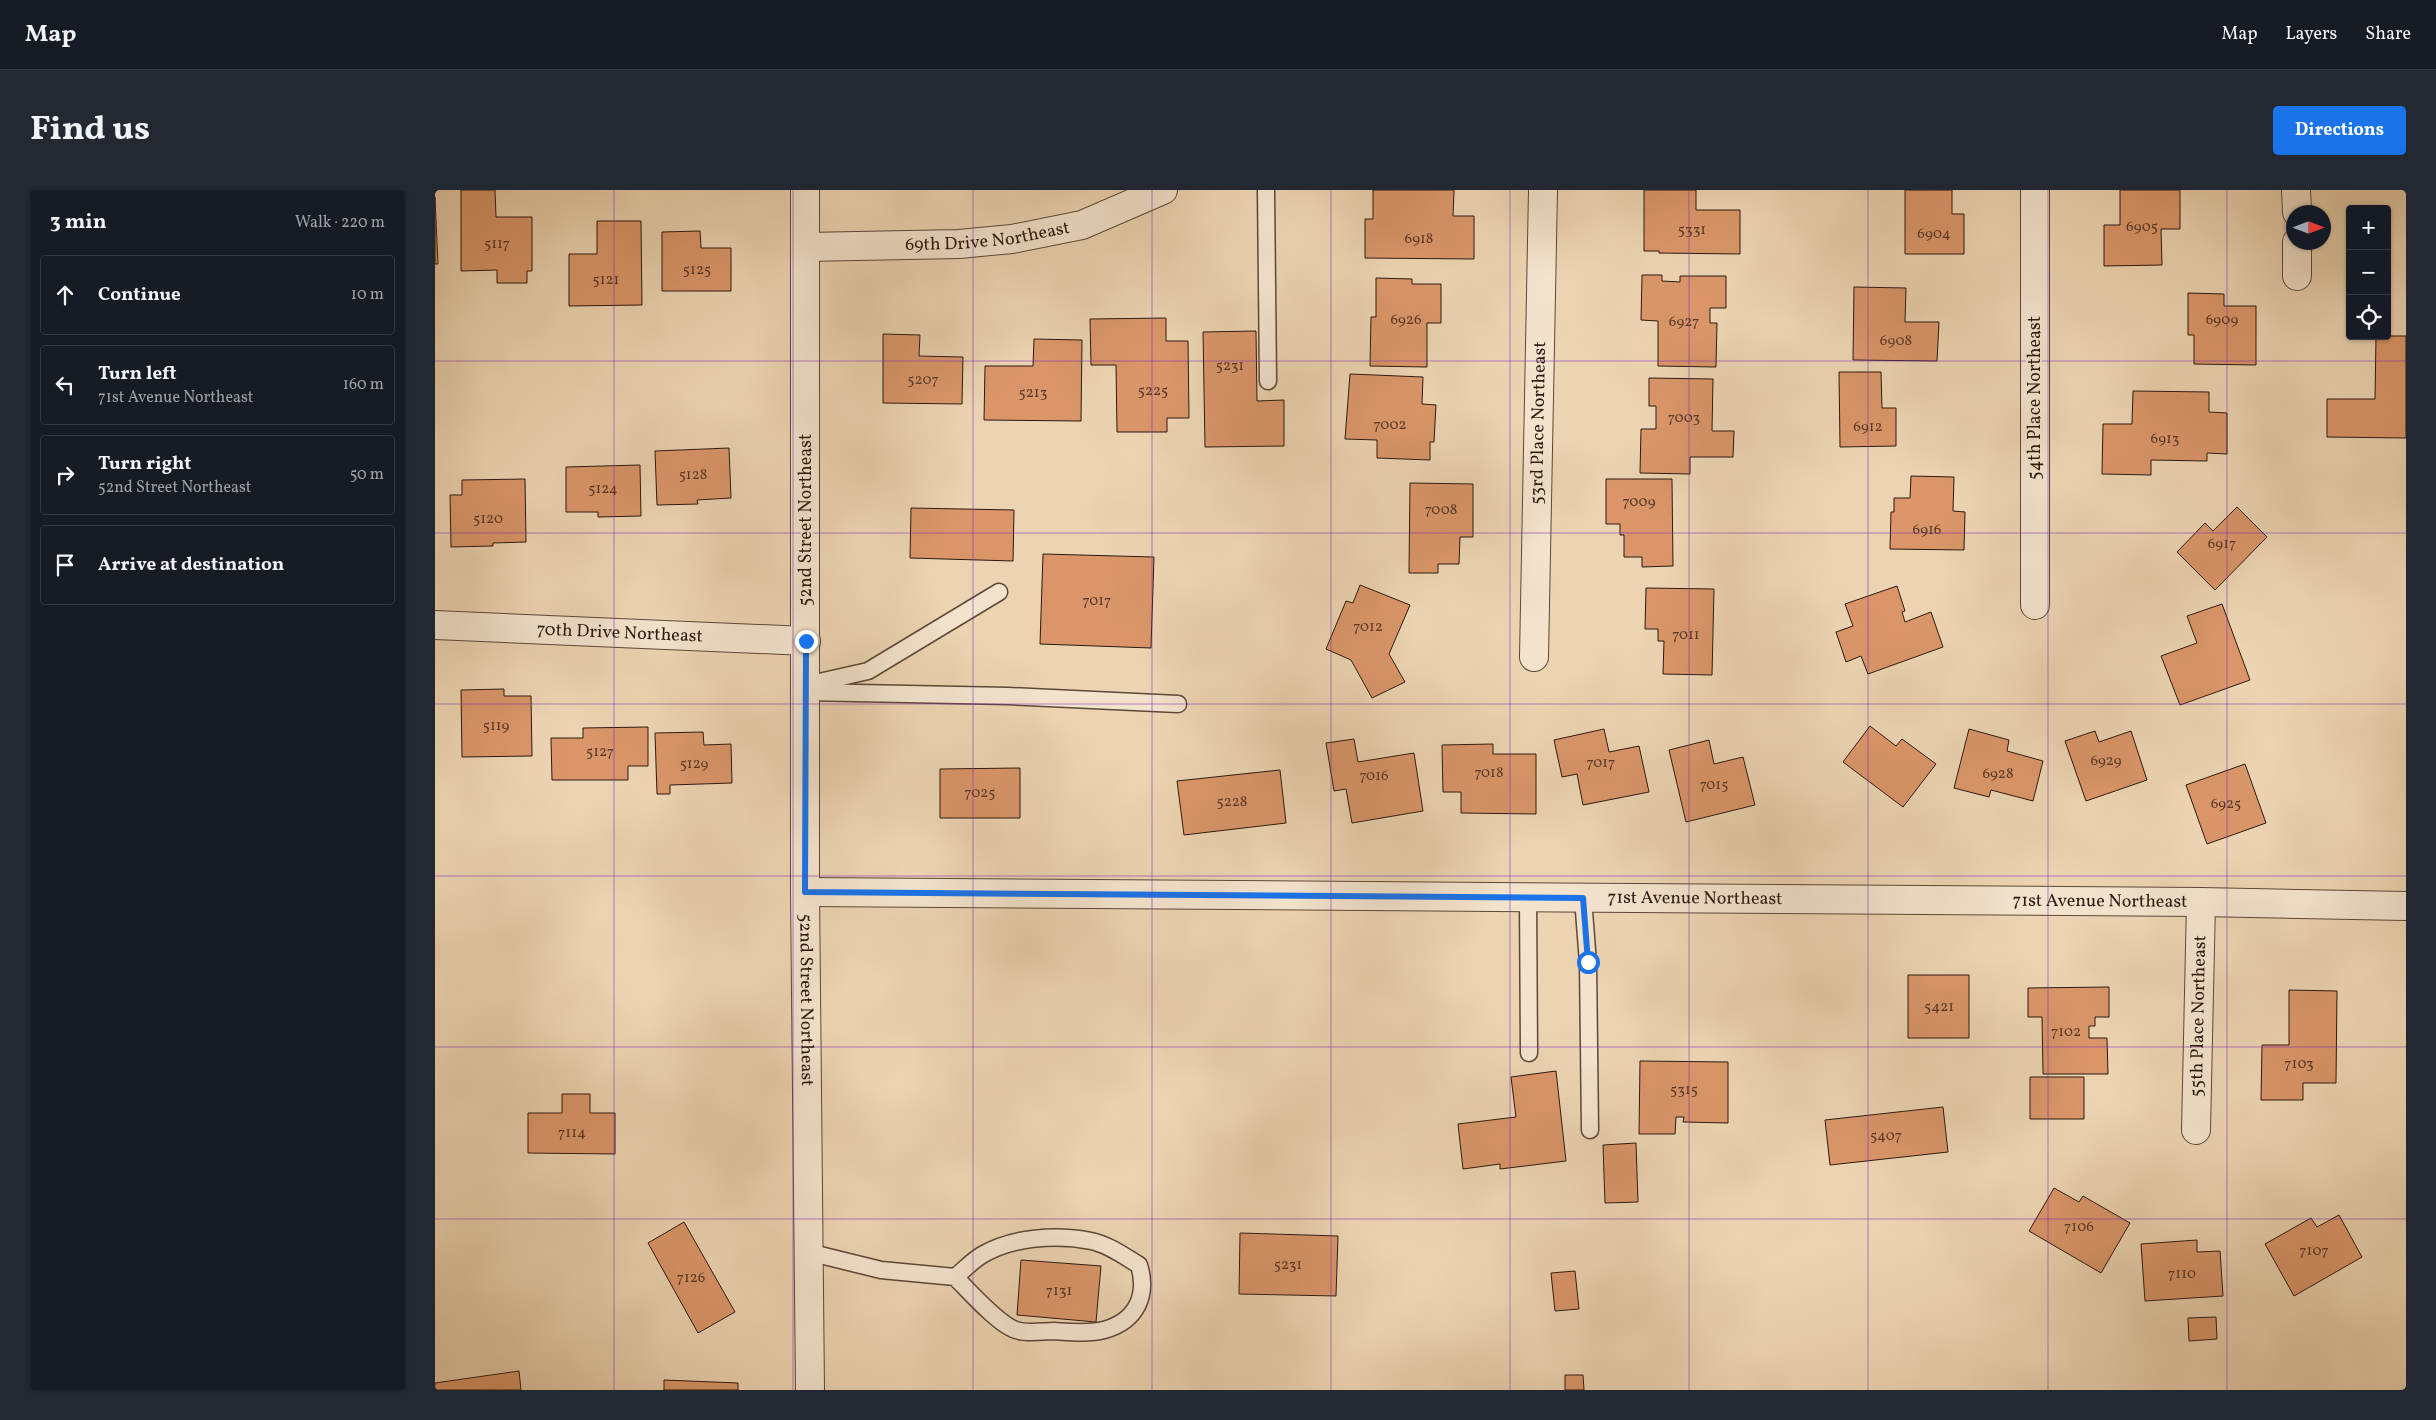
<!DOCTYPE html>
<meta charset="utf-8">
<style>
:root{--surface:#171b24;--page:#242831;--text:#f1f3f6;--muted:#9ea1a6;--line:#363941;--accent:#1a73e8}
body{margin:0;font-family:Vollkorn,serif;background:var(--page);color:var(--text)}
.controls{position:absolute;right:15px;top:15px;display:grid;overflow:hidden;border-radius:5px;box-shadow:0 1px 4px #0004}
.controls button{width:45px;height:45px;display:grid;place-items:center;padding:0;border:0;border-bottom:1px solid var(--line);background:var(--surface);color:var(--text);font:25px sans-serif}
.compass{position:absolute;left:1851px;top:15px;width:45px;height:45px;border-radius:50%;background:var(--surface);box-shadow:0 1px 4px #0004;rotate:90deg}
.stop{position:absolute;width:15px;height:15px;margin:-11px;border:4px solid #1a73e8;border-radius:50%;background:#fff}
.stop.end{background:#1a73e8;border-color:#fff;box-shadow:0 1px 5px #0008}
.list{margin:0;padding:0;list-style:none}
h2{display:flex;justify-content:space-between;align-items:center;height:65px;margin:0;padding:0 20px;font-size:21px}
h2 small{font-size:16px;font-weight:400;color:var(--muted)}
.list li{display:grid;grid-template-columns:32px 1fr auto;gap:15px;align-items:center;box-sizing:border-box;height:80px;margin:0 10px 10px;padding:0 10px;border:1px solid var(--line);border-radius:5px}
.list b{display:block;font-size:19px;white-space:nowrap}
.list p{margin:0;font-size:16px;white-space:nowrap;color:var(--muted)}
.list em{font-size:16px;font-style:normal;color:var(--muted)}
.icon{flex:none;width:28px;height:28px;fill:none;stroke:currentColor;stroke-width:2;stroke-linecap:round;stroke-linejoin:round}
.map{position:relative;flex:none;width:1971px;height:1200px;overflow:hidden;border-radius:5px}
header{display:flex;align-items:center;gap:30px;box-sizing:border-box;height:70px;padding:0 25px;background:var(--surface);border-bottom:1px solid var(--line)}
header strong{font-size:24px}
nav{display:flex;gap:28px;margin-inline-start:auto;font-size:18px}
.intro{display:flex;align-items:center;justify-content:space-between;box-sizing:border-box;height:120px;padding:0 30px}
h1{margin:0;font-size:35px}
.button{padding:12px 22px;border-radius:5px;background:var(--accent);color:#fff;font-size:18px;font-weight:700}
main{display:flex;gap:30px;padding:0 30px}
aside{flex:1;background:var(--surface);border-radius:5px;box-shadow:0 1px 4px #0004}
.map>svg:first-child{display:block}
</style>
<header>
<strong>Map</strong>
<nav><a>Map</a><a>Layers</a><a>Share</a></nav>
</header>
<div class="intro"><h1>Find us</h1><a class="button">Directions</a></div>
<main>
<aside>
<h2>3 min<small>Walk · 220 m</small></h2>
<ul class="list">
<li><svg class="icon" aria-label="ahead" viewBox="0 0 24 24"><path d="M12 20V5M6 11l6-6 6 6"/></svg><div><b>Continue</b></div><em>10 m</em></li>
<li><svg class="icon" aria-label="left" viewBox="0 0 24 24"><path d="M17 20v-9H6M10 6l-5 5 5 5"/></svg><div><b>Turn left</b><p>71st Avenue Northeast</p></div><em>160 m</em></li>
<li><svg class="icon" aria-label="right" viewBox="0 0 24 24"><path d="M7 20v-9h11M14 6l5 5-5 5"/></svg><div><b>Turn right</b><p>52nd Street Northeast</p></div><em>50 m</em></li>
<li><svg class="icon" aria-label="arrive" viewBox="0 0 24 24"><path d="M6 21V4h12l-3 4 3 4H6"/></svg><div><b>Arrive at destination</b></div></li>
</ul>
</aside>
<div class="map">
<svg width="1971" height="1200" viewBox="0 0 1971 1200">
<rect width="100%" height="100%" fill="#ecd4b2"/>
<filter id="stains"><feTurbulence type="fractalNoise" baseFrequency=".004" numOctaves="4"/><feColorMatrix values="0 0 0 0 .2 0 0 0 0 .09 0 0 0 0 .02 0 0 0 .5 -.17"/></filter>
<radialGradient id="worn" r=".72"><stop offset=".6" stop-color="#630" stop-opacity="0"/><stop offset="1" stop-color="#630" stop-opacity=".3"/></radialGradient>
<path fill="#da9669" stroke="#2c1910" d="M 26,0 L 60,0 L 61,27 L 97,27 L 97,81 L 92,81 L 92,93 L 62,93 L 62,80 L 26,81 Z
M 938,0 L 1019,0 L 1018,26 L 1039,26 L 1039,69 L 930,68 L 930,29 L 938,29 Z
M 1209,0 L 1261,0 L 1261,20 L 1305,20 L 1305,64 L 1224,63 L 1224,61 L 1209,61 Z
M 1470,0 L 1517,0 L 1517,24 L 1529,24 L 1529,64 L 1470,64 Z
M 1685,0 L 1745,0 L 1745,39 L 1726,39 L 1727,75 L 1669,76 L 1669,35 L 1685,35 Z
M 0,7 L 3,74 L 0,74 Z
M 162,31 L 206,31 L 207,115 L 134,116 L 134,64 L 162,64 Z
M 265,41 L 266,58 L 296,58 L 296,101 L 227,101 L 227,42 Z
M 1207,85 L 1227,85 L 1227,91 L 1245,92 L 1245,86 L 1291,86 L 1291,118 L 1275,118 L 1275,133 L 1282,133 L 1281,177 L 1223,176 L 1223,131 L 1206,130 Z
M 941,88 L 977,89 L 977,94 L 1006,94 L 1006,133 L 992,133 L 992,177 L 935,176 L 936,127 L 941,127 Z
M 1419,97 L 1471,98 L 1470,132 L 1504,132 L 1502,171 L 1418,170 Z
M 1753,103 L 1789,104 L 1789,116 L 1821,116 L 1821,175 L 1759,174 L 1759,145 L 1753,145 Z
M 731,128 L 731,151 L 753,151 L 754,228 L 732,228 L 732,242 L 682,242 L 681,175 L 656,175 L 655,129 Z
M 821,141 L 822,211 L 849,210 L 849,256 L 770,257 L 768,142 Z
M 448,144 L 485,145 L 484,166 L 528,167 L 527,214 L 448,213 Z
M 1941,146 L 1971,146 L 1971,248 L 1892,247 L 1892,209 L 1940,209 Z
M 599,149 L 647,150 L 646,231 L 549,230 L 550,176 L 598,176 Z
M 1404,182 L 1446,182 L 1447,218 L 1461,218 L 1461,256 L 1405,257 Z
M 915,184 L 988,187 L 987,214 L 1001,215 L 999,252 L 995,252 L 995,270 L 942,268 L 942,250 L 910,249 Z
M 1214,188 L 1278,189 L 1277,241 L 1299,241 L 1298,267 L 1255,267 L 1255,284 L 1205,283 L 1206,239 L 1221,239 L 1221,216 L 1214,216 Z
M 1698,201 L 1774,202 L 1774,222 L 1792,223 L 1792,264 L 1772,263 L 1772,271 L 1716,270 L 1716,285 L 1667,284 L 1668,234 L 1697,234 Z
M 294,258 L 296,308 L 262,310 L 263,314 L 222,315 L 220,261 Z
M 205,275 L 206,326 L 163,327 L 163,322 L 131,322 L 131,277 Z
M 1476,286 L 1519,287 L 1518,321 L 1530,322 L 1529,360 L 1455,359 L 1456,322 L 1459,322 L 1459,308 L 1475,308 Z
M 90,289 L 91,352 L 58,353 L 58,356 L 16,357 L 15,305 L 27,305 L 27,290 Z
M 1171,289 L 1237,289 L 1238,376 L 1207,377 L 1207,367 L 1189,367 L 1189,345 L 1185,345 L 1185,334 L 1171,334 Z
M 975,293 L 1038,294 L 1038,347 L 1025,347 L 1024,374 L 1003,374 L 1003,383 L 974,383 Z
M 1802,317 L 1832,347 L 1780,400 L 1742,362 L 1770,333 L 1778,341 Z
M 476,318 L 579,320 L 578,371 L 475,368 Z
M 608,364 L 719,367 L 716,458 L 605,454 Z
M 925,395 L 975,415 L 954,464 L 970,492 L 937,508 L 916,470 L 891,459 L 911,411 L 918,413 Z
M 1462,396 L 1470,421 L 1467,422 L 1470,432 L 1496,422 L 1508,457 L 1433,484 L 1426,466 L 1411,472 L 1401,442 L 1418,436 L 1410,414 Z
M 1211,398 L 1279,399 L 1277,485 L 1228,484 L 1229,451 L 1223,451 L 1223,439 L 1210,439 Z
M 1787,414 L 1815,490 L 1745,515 L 1726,466 L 1762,453 L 1752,426 Z
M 69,499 L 69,506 L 96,506 L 97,566 L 27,567 L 26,500 Z
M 1435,536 L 1461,556 L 1467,549 L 1501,574 L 1468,617 L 1408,572 Z
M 213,537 L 213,576 L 193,576 L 193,590 L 117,590 L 116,548 L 148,548 L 148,538 Z
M 1169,539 L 1174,562 L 1204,556 L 1214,602 L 1148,615 L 1142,584 L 1127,587 L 1119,550 Z
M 1534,539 L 1574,550 L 1572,561 L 1608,571 L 1598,611 L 1556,600 L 1554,607 L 1519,598 Z
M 1660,541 L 1664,552 L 1696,541 L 1712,590 L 1651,611 L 1630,551 Z
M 268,542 L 269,555 L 296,554 L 297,593 L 235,595 L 235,604 L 222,604 L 220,543 Z
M 919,549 L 923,572 L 979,563 L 988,621 L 917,633 L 911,599 L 899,601 L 891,553 Z
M 1274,550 L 1279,574 L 1308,567 L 1320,615 L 1251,632 L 1234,560 Z
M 1058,554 L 1058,564 L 1101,564 L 1101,624 L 1026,623 L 1026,602 L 1008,602 L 1007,555 Z
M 1810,574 L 1831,633 L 1772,654 L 1751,595 Z
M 585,578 L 585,628 L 505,628 L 505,579 Z
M 845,580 L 851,633 L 749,645 L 742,591 Z
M 1473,785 L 1534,785 L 1534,848 L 1473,848 Z
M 1674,797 L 1674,827 L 1660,827 L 1660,836 L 1654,836 L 1654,848 L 1672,848 L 1673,884 L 1608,884 L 1607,827 L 1593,827 L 1593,798 Z
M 1854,800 L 1902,801 L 1901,893 L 1868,893 L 1868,910 L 1826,910 L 1827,855 L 1854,855 Z
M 1205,871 L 1293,872 L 1293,933 L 1248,932 L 1249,927 L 1241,927 L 1240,944 L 1204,944 Z
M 1121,881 L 1131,971 L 1065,979 L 1065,974 L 1028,979 L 1023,934 L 1081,927 L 1076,887 Z
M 1595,887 L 1649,887 L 1649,929 L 1595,929 Z
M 127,904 L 155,904 L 155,923 L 180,923 L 180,964 L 93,963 L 93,923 L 127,923 Z
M 1508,917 L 1513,962 L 1395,975 L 1390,930 Z
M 1201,953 L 1203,1012 L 1170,1013 L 1168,955 Z
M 1619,998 L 1644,1012 L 1648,1006 L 1695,1033 L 1666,1083 L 1594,1041 Z
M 1904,1025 L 1927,1067 L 1859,1106 L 1830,1054 L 1876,1028 L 1882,1037 Z
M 249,1032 L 300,1122 L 263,1143 L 213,1053 Z
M 805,1043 L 903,1046 L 901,1106 L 804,1104 Z
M 1762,1050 L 1762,1062 L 1785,1061 L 1788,1106 L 1710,1111 L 1706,1054 Z
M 586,1070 L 666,1076 L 661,1132 L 582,1125 Z
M 1140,1081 L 1144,1119 L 1120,1121 L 1116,1083 Z
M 1781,1127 L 1782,1149 L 1754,1151 L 1753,1128 Z
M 84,1181 L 86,1200 L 0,1200 L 0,1193 Z
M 1130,1185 L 1148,1185 L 1149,1200 L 1130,1200 Z
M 229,1190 L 303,1193 L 303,1200 L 229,1200 Z"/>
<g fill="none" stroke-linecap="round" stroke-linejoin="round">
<g stroke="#5c4838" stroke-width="19">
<path id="lane" d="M 831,0 L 833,191
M 371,495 L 433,481 L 564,402
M 371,502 L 573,506 L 743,514
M 1093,707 L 1094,863
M 1148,708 L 1153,773 L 1155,940
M 373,1062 L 446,1080 L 520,1087 C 529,1080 537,1071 547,1065 C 577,1047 622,1044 656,1051 C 672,1054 689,1066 704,1075 C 713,1105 702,1131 669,1140 C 653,1144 635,1142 619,1141 C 608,1141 591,1144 581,1140 C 564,1135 534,1101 520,1087"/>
</g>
<g stroke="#5c4838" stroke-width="30">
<g id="street">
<path id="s1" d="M 370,0 L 370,702 L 375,1200"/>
<path d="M 1861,0 L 1862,22"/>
<path d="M 1862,52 L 1862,86"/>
<path id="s2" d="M 371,57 L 524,54 L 577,49 L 647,35 L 728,0"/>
<path d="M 1600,415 L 1600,0"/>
<path id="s3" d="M 0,435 L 371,451"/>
<path id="s4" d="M 1099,467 L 1108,0"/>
<path id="s5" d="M 370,702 L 1766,712 L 1971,716"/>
<path id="s6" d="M 1761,940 L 1766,712"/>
</g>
</g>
<use href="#lane" stroke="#f3e3cd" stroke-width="16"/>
<use href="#street" stroke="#f3e3cd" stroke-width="28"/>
</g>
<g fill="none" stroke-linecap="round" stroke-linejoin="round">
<path stroke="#1a73e8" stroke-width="6" d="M 371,451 L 370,702 L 1148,708 L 1153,772"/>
</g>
<path fill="none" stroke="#7b2cbf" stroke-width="1" stroke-opacity="0.55" d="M 179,0 L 179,1200M 358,0 L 358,1200M 538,0 L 538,1200M 717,0 L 717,1200M 896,0 L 896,1200M 1075,0 L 1075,1200M 1254,0 L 1254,1200M 1433,0 L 1433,1200M 1613,0 L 1613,1200M 1792,0 L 1792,1200M 0,171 L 1971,171M 0,343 L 1971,343M 0,514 L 1971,514M 0,686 L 1971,686M 0,857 L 1971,857M 0,1029 L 1971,1029"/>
<g text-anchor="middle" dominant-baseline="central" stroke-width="4" stroke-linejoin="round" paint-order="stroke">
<g font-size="15" fill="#583826">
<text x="1707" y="37">6905</text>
<text x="1257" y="40">5331</text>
<text x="1499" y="44">6904</text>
<text x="984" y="49">6918</text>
<text x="62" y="54">5117</text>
<text x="262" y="80">5125</text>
<text x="171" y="90">5121</text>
<text x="971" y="130">6926</text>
<text x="1787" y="130">6909</text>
<text x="1249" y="132">6927</text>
<text x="1461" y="151">6908</text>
<text x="795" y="176">5231</text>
<text x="488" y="190">5207</text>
<text x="718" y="201">5225</text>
<text x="598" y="203">5213</text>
<text x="1249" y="228">7003</text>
<text x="955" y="235">7002</text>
<text x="1433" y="237">6912</text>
<text x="1730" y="249">6913</text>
<text x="258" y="285">5128</text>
<text x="168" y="299">5124</text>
<text x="1204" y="312">7009</text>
<text x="1006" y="320">7008</text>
<text x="53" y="329">5120</text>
<text x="1492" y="340">6916</text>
<text x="1787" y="354">6917</text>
<text x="662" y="411">7017</text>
<text x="933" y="437">7012</text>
<text x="1251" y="445">7011</text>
<text x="61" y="536">5119</text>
<text x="165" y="562">5127</text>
<text x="1671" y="571">6929</text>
<text x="1166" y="573">7017</text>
<text x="259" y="574">5129</text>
<text x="1054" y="583">7018</text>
<text x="1563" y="584">6928</text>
<text x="939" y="586">7016</text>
<text x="1279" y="595">7015</text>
<text x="545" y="603">7025</text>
<text x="797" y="612">5228</text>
<text x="1791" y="614">6925</text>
<text x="1504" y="817">5421</text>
<text x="1631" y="842">7102</text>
<text x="1864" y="874">7103</text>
<text x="1249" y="900">5315</text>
<text x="137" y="943">7114</text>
<text x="1451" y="946">5407</text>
<text x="1644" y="1037">7106</text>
<text x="1879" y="1061">7107</text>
<text x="853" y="1075">5231</text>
<text x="1747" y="1084">7110</text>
<text x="256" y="1088">7126</text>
<text x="624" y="1101">7131</text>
</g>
<g font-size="18" fill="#2c1910" stroke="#f3e3cd">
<text stroke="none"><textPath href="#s2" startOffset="182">69th Drive Northeast</textPath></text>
<text transform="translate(1600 208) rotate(-90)">54th Place Northeast</text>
<text stroke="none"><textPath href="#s4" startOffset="234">53rd Place Northeast</textPath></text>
<text transform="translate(371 330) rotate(-90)">52nd Street Northeast</text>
<text stroke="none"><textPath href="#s3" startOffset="185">70th Drive Northeast</textPath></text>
<text stroke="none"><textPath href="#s5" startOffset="890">71st Avenue Northeast</textPath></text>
<text stroke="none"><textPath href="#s5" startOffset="1295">71st Avenue Northeast</textPath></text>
<text stroke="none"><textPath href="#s1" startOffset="810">52nd Street Northeast</textPath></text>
<text stroke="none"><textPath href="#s6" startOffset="114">55th Place Northeast</textPath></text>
</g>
</g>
<rect width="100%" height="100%" filter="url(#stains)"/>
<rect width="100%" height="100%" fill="url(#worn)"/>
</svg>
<div class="controls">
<button>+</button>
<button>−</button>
<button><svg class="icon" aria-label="locate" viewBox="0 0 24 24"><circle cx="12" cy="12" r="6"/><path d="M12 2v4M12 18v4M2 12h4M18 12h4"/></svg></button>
</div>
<svg class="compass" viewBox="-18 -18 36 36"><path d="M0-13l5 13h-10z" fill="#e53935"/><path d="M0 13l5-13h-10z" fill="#9ea1a6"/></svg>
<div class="stop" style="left:1153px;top:772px"></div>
<div class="stop end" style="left:371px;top:451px"></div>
</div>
</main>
